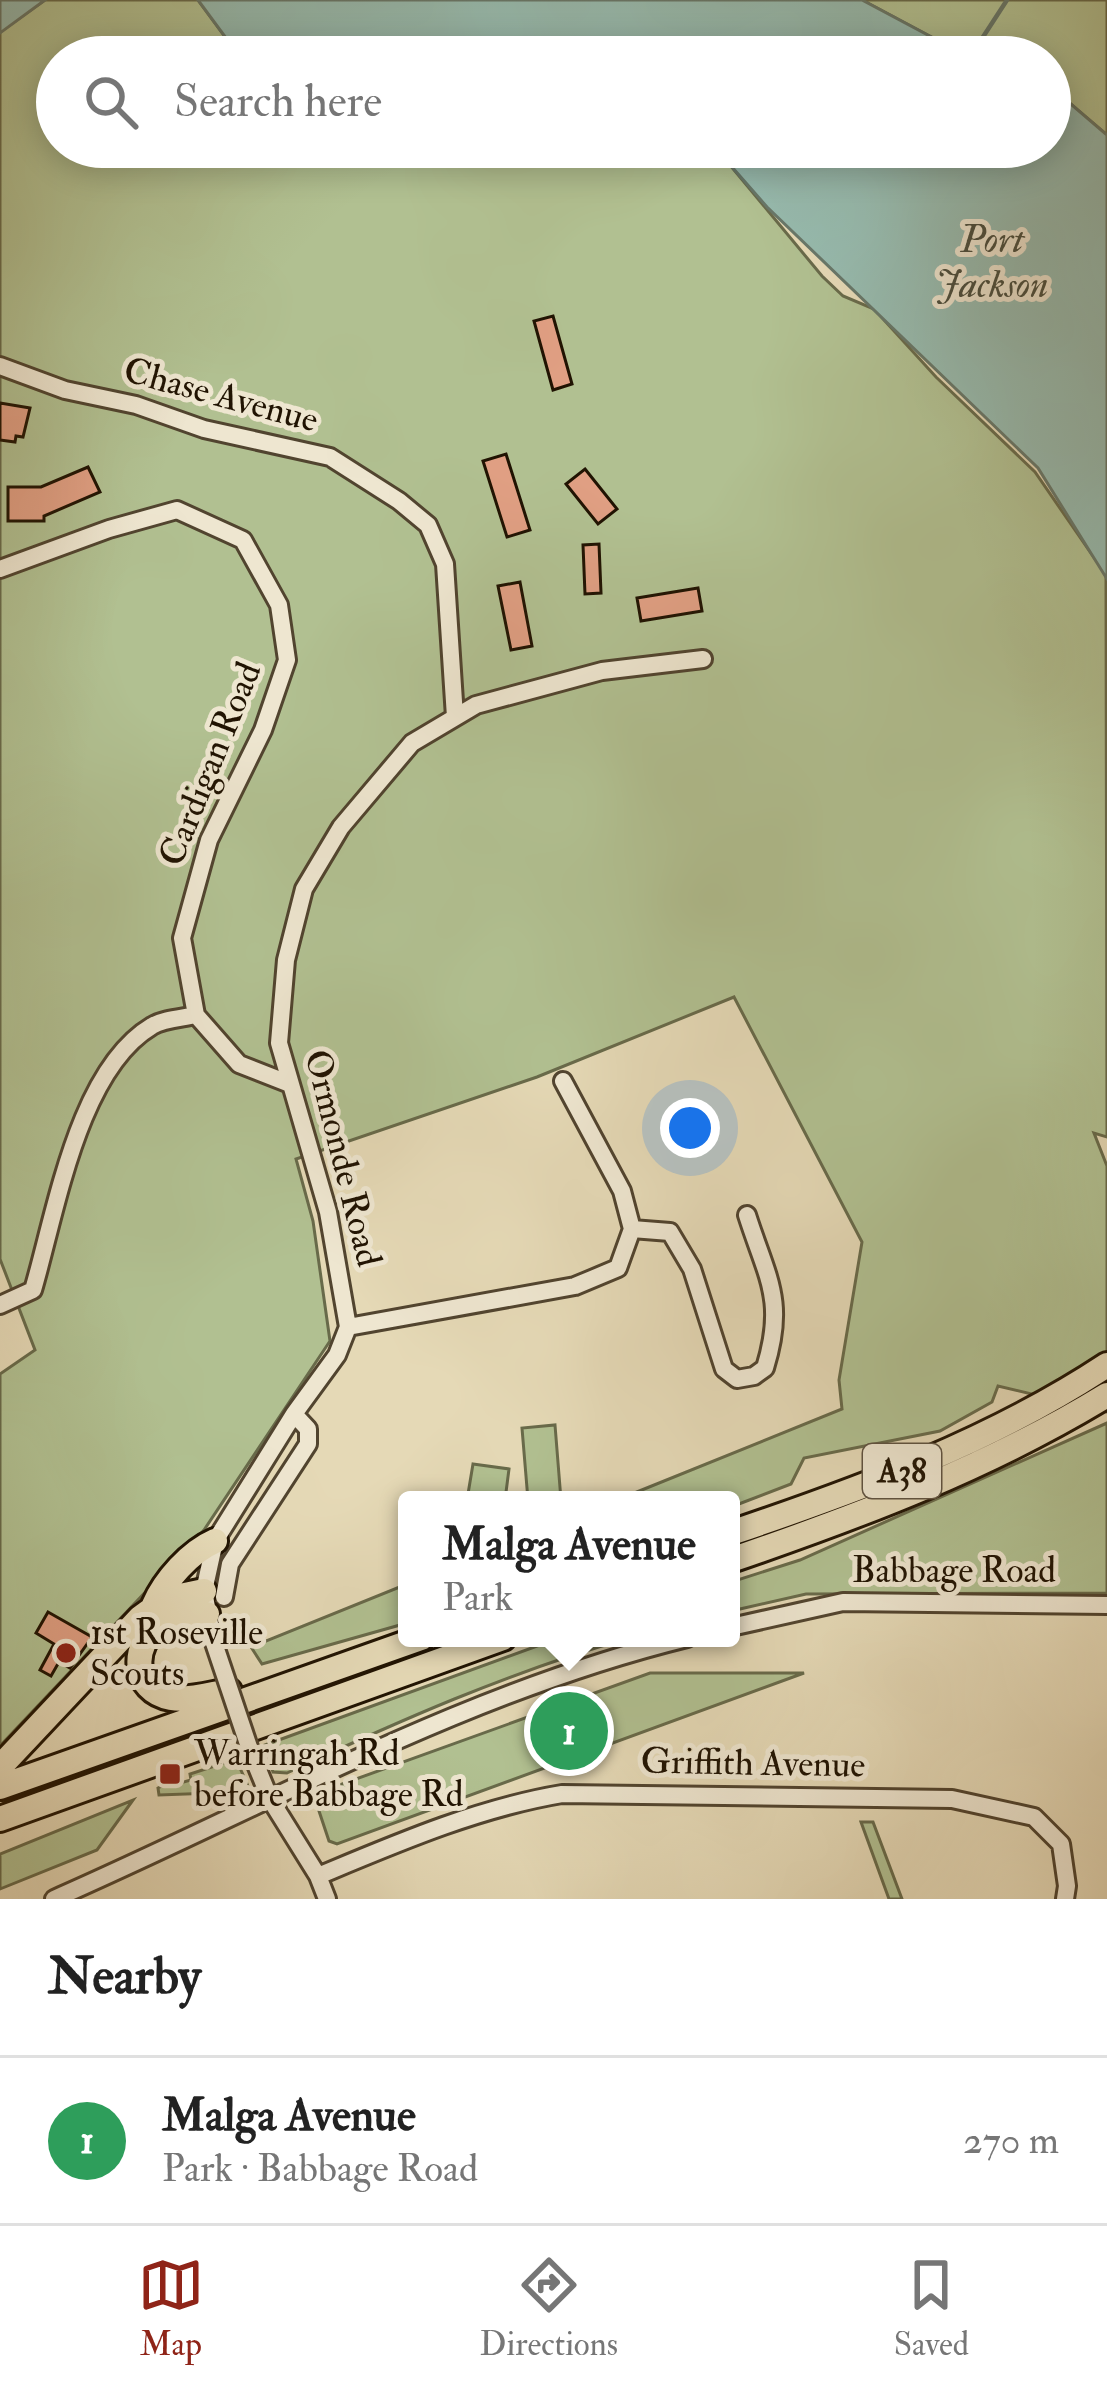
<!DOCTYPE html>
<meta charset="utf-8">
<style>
:root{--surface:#fff;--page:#f2f2f2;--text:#222;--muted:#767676;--line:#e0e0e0;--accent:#8f2418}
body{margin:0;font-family:"IM FELL Double Pica",serif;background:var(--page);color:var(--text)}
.you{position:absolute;left:690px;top:1128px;width:42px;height:42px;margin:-30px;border:9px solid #fff;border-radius:50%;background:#1a73e8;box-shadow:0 0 0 18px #1a73e833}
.badge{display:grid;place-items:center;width:78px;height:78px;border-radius:50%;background:var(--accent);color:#fff;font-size:39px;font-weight:700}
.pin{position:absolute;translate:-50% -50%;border:6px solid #fff;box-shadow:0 3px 12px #0006}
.popup{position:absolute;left:398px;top:1491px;width:342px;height:156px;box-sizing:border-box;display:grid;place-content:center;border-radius:12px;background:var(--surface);filter:drop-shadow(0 3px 9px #0005);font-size:39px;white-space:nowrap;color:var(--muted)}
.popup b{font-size:45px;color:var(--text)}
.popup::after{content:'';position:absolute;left:50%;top:100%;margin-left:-24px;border:24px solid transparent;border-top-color:var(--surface)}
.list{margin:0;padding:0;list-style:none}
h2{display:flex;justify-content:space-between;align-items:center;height:156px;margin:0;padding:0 48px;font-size:51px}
h2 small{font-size:39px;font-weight:400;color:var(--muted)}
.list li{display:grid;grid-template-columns:78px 1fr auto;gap:36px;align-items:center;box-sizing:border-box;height:168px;padding:0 48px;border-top:3px solid var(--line)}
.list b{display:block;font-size:45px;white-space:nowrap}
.list p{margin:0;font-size:39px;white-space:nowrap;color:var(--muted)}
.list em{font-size:39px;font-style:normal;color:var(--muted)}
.icon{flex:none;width:66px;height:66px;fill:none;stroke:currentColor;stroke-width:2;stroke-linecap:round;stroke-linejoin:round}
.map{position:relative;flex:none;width:1107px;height:1899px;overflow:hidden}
.search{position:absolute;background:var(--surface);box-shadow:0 6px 30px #0003;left:36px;right:36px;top:36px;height:132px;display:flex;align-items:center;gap:30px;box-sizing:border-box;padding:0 42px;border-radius:66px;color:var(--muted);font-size:45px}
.sheet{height:324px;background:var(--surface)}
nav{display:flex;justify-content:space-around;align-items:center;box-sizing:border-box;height:168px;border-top:3px solid var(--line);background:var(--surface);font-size:33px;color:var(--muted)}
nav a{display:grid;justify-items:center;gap:6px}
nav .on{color:var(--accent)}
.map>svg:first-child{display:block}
</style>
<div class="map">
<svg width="1107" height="1899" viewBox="0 0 1107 1899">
<rect width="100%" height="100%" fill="#e5d9b6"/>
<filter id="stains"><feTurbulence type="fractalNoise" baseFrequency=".00167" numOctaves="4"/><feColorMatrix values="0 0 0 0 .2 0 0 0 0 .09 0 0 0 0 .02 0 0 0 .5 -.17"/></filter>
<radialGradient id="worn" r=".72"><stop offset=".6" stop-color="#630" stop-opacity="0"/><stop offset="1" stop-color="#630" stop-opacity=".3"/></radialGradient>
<path fill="#b1c091" stroke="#686a4a" stroke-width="3" d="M 45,0 L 198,0 L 240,57 L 57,57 L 57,147 L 698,147 L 725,159 L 822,276 L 843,296 L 874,309 L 936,377 L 1035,472 L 1106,575 L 1107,1137 L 1094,1133 L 1107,1166 L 1107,1412 L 998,1386 L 992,1402 L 940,1431 L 804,1458 L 791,1484 L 731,1507 L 731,1500 L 617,1500 L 842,1409 L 839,1380 L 862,1242 L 734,997 L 537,1077 L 296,1159 L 313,1221 L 330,1341 L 204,1530 L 0,1746 L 0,1374 L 35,1350 L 0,1259 L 0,32 Z
M 862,0 L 1107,0 L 1107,135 L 1065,99 L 1050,93 L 1050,57 L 969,57 Z
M 1107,1423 L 1107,1593 L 806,1594 L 731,1611 L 731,1582 L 800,1560 Z
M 555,1425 L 561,1500 L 528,1500 L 522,1428 Z
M 473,1464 L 509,1469 L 505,1500 L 467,1500 Z
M 407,1584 L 407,1623 L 262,1664 L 251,1647 Z
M 559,1638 L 629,1638 C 509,1672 399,1721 287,1773 L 273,1772 L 265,1745 Z
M 650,1673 L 804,1673 L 337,1844 L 329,1841 L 317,1805 L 331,1788 Z
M 236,1759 L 248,1786 L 241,1792 L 159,1795 L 158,1788 L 171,1781 L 173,1785 L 191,1780 L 190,1774 Z
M 133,1800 L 97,1850 L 0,1889 L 0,1854 Z
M 861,1822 L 873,1822 L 902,1899 L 889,1899 Z"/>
<path fill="#96baae" stroke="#677769" stroke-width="3" d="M 0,0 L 45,0 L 0,33 Z
M 198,0 L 862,0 L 969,57 L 240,57 Z
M 1050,93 L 1065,99 L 1107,135 L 1107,579 L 1038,468 L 767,207 L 725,159 L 698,147 L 1050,147 Z"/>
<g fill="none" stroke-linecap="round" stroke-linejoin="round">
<path stroke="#677769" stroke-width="4.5" d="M 970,57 L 1007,0"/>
</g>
<path fill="#e09f83" stroke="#201302" stroke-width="3" d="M 553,316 L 572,384 L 553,390 L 534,321 Z
M 0,403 L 30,408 L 23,437 L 16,436 L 15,442 L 0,440 Z
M 506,454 L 530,530 L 507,537 L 483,461 Z
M 88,467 L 100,492 L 44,516 L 44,521 L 8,521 L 8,487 L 41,487 Z
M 585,469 L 617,509 L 598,524 L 566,484 Z
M 599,544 L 601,593 L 585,594 L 583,545 Z
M 520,582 L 532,646 L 511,650 L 498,586 Z
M 698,588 L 702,611 L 641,621 L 637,598 Z
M 48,1612 L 92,1637 L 70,1668 L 59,1662 L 51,1676 L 40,1670 L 54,1644 L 36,1633 Z"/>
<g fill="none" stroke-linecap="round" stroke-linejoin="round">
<g stroke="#51442f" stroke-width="22">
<path id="minor" d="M 0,366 L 65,390 L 136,405 L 204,429 L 330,457 L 399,501 L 428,525 L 445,564 L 455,717
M 0,569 L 109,529 L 177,510 L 243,540 L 279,605 L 287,660 L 263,730 L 209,840 L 182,938 L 196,1015 L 239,1064 L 290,1084
M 632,1229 L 670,1232 L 692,1269 L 724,1369 L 737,1379 L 754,1376 L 765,1368 C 786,1300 767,1278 747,1215
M 0,1305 L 33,1290 C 56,1212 78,1070 152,1026 C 163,1019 183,1018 196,1015
M 348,1327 L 575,1286 L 618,1268 L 632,1229 L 622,1191 L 563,1081
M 224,1597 L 230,1564 L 308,1444 L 308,1429 L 294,1414
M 731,1627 L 843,1602 L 1107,1605
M 213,1640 L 204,1591 L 215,1541 L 294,1414 L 337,1355 L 348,1327 L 328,1212 L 279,1043 L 286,960 L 304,889 L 341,827 L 412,743 L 476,705 L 602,671 L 703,659
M 250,1750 L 270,1799 L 318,1876 L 327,1899
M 318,1876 C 397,1843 478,1808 562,1794 L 952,1799 L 1034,1817 L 1061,1844 L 1067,1886 L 1065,1899
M 54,1899 C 264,1807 463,1693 687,1638"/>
</g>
<g stroke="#201302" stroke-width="30">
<path id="highway" d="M 731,1533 C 861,1489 992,1441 1107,1365
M 731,1560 C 862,1515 989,1467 1107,1395
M 154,1605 C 165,1580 190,1552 215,1541
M 207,1614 C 192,1615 174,1616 160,1625 C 130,1645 132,1691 171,1698 C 189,1701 211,1694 229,1691
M 0,1767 L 140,1618 L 166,1599 L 204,1591
M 0,1787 L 421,1638
M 0,1819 L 503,1638"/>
</g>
<use href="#minor" stroke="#eee6d0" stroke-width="16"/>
<use href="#highway" stroke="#e5d9b6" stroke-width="24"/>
<g stroke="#51442f" stroke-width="22" stroke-linecap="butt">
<path id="minor-bridge" d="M 213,1640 L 250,1750"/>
</g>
<use href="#minor-bridge" stroke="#eee6d0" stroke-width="16"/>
</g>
<g fill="#8f2418" stroke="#eee6d0" stroke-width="4.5">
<circle cx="66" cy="1653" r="12"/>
<rect x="158" y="1762" width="24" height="24" rx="6"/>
</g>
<g text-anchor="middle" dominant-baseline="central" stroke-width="10" stroke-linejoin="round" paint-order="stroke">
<rect fill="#eee6d0" stroke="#5e5240" stroke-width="3" x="863" y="1444" width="78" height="54" rx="9"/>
<g font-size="33" font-weight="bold" fill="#201302">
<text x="902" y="1471">A38</text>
</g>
<g font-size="36" fill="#201302" stroke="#eee6d0">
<text transform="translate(221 395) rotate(15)">Chase Avenue</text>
<text transform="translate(210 764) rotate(-68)">Cardigan Road</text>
<text transform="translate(343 1158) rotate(76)">Ormonde Road</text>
<text x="954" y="1570">Babbage Road</text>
<text transform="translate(753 1763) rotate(1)">Griffith Avenue</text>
</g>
<g font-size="36" fill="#201302" stroke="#eee6d0" text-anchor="start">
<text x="90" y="1632">1st Roseville<tspan x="90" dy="41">Scouts</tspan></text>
<text x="194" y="1753">Warringah Rd<tspan x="194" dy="41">before Babbage Rd</tspan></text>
</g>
<g font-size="39" font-style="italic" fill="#494d3e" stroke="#eee6d0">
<text x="992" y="239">Port<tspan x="992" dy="45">Jackson</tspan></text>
</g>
</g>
<rect width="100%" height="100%" filter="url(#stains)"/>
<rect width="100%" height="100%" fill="url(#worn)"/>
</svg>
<div class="you"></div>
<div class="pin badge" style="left:569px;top:1731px;background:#2e9e5b">1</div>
<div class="popup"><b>Malga Avenue</b>Park</div>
<div class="search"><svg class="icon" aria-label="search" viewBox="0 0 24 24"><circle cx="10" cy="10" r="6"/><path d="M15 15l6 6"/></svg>Search here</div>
</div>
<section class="sheet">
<h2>Nearby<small></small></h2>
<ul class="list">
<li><span class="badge" style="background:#2e9e5b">1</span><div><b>Malga Avenue</b><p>Park · Babbage Road</p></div><em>270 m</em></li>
</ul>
</section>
<nav>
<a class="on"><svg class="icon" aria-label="map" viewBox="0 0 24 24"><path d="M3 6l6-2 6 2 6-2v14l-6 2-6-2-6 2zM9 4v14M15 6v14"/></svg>Map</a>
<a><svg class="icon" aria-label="directions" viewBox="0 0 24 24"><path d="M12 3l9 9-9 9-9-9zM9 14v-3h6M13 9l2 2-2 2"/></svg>Directions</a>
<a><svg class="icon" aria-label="saved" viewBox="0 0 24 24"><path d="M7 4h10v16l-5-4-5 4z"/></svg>Saved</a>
</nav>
